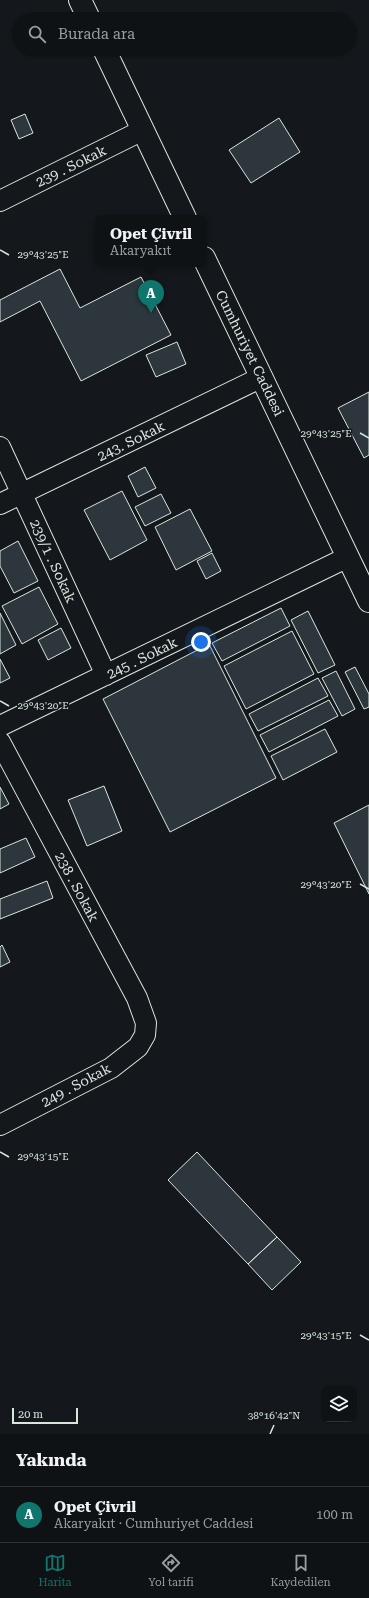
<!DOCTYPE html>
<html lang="tr">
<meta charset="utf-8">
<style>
:root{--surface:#0f1215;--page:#181b1e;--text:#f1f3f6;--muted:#9b9ea0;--line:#2f3234;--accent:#0f766e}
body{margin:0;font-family:"Roboto Serif",serif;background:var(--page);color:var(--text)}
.controls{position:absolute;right:12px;bottom:12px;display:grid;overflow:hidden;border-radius:8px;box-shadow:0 1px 3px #0004}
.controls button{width:36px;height:36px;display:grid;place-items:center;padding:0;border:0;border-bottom:1px solid var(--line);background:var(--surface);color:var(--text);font:20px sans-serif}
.scale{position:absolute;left:12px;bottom:10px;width:66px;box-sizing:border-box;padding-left:4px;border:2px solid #d8e6dc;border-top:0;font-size:11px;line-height:14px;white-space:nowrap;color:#d8e6dc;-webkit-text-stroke:3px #14181c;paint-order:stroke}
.you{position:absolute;left:201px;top:642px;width:14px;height:14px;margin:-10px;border:3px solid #fff;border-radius:50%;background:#1a73e8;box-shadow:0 0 0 6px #1a73e833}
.badge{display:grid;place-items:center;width:26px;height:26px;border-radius:50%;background:var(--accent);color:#fff;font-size:13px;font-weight:700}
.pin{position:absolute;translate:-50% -33px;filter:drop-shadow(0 1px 2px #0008)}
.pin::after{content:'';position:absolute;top:21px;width:14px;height:12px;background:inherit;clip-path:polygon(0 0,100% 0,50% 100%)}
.popup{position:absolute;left:95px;top:215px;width:112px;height:52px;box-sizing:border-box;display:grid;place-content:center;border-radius:8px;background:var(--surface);filter:drop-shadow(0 1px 3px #0005);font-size:13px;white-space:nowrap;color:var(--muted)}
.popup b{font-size:15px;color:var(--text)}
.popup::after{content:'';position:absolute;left:50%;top:100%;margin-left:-8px;border:8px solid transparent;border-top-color:var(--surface)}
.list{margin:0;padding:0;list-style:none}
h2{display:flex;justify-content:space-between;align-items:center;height:52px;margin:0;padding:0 16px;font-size:17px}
h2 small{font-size:13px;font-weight:400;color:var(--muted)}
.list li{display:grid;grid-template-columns:26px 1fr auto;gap:12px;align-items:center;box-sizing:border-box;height:56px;padding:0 16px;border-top:1px solid var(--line)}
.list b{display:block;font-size:15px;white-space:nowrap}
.list p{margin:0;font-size:13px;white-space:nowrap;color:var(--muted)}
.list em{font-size:13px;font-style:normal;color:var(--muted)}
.icon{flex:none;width:22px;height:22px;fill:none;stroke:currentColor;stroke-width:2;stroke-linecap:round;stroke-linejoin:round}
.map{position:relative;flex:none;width:369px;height:1434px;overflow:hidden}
.search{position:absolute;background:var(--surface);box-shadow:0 1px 3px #0004;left:12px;right:12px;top:12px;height:44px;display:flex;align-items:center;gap:10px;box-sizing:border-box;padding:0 14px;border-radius:22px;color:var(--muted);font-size:15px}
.sheet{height:108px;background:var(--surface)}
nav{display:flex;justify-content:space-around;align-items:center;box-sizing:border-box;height:56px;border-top:1px solid var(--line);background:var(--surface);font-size:11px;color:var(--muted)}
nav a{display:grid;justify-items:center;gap:2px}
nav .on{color:var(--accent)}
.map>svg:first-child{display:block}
</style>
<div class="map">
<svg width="369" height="1434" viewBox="0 0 369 1434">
<rect width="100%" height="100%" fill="#14181c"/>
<path fill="#2c363c" stroke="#d8e6dc" d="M 25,114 L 33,133 L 19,139 L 11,120 Z
M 279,118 L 300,152 L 251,183 L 229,150 Z
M 60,269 L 80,308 L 141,277 L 171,335 L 81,381 L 40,301 L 0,322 L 0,300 Z
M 177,342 L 186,364 L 156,377 L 146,355 Z
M 369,392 L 369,455 L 364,458 L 338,408 Z
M 145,467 L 156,488 L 138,497 L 128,476 Z
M 122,491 L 147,540 L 110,560 L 84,510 Z
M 161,494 L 171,513 L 145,526 L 135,507 Z
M 190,509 L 212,551 L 176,570 L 155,527 Z
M 18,541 L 38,581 L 14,593 L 0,566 L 0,551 Z
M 212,553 L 221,571 L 206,579 L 197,561 Z
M 39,587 L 58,624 L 22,644 L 2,606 Z
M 281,608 L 290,626 L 222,661 L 212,643 Z
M 308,611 L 335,665 L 318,673 L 291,620 Z
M 0,613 L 16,645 L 0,654 Z
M 61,628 L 71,648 L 48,660 L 38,640 Z
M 292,631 L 314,674 L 246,709 L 224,666 Z
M 209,644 L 276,778 L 170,832 L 103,699 Z
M 0,659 L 10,678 L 0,683 Z
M 355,667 L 369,694 L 369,707 L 364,709 L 345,672 Z
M 336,671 L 355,709 L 342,716 L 322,678 Z
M 318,678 L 328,696 L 258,731 L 249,714 Z
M 329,700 L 338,716 L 269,752 L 260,735 Z
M 325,729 L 337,752 L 283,780 L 271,756 Z
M 104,786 L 122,831 L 87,846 L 68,800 Z
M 0,787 L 9,804 L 0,809 Z
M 369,805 L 369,894 L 334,823 Z
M 26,838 L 35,857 L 0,873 L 0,849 Z
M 47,881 L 53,898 L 0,919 L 0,899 Z
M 2,945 L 10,962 L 0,967 L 0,947 Z
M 197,1152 L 277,1237 L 248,1264 L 168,1180 Z
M 277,1237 L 301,1262 L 272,1290 L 248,1264 Z"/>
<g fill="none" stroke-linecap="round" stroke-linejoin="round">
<g stroke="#d8e6dc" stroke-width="22">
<path id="minor" d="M 0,201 L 143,130
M 0,447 L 106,675
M 0,504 L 262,377
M 0,726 L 348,557
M 0,742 L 137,998 L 146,1023 L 145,1035 L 138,1047 L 111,1068 L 0,1125"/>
</g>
<g stroke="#d8e6dc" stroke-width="24">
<path id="secondary" d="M 80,0 L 89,19
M 104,49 L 185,218
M 204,258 L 369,601"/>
</g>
<use href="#minor" stroke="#14181c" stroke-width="20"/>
<use href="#secondary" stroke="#14181c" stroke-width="22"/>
</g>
<path fill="none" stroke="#d8e6dc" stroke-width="1.5" d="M 0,250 L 9,255M 360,433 L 369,438M 0,701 L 9,706M 360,884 L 369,889M 0,1152 L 9,1157M 360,1335 L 369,1340M 270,1434 L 274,1425"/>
<g text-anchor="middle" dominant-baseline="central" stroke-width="3" stroke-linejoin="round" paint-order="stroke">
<g font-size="14" fill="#d8e6dc" stroke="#14181c">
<text transform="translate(71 166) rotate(-26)">239 . Sokak</text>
<text transform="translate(250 353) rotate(64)">Cumhuriyet Caddesi</text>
<text transform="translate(131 441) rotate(-26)">243. Sokak</text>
<text transform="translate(53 561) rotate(65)">239/1 . Sokak</text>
<text transform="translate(142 658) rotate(-26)">245 . Sokak</text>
<text transform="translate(77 887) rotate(62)">238 . Sokak</text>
<text transform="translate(76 1085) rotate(-28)">249 . Sokak</text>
</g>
</g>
<g font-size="10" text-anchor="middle" fill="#d8e6dc" stroke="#14181c" stroke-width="3" stroke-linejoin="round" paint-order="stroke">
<text x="43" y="258">29°43'25"E</text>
<text x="326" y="437">29°43'25"E</text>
<text x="43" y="709">29°43'20"E</text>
<text x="326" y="888">29°43'20"E</text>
<text x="43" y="1160">29°43'15"E</text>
<text x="326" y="1339">29°43'15"E</text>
<text x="274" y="1419">38°16'42"N</text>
</g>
</svg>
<div class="controls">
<button><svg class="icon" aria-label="layers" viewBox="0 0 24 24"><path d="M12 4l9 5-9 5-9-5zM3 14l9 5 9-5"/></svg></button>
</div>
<div class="scale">20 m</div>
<div class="you"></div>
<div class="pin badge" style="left:151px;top:313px">A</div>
<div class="popup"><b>Opet Çivril</b>Akaryakıt</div>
<div class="search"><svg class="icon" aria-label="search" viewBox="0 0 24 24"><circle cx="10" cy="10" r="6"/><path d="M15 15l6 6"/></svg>Burada ara</div>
</div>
<section class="sheet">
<h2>Yakında<small></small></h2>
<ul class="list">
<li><span class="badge">A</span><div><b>Opet Çivril</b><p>Akaryakıt · Cumhuriyet Caddesi</p></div><em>100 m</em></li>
</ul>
</section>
<nav>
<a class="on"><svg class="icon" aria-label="map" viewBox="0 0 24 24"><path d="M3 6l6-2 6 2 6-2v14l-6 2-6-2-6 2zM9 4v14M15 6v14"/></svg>Harita</a>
<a><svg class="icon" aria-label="directions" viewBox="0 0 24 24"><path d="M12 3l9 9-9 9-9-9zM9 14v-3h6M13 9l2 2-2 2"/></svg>Yol tarifi</a>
<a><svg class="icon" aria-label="saved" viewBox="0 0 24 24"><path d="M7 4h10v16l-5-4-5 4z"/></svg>Kaydedilen</a>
</nav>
